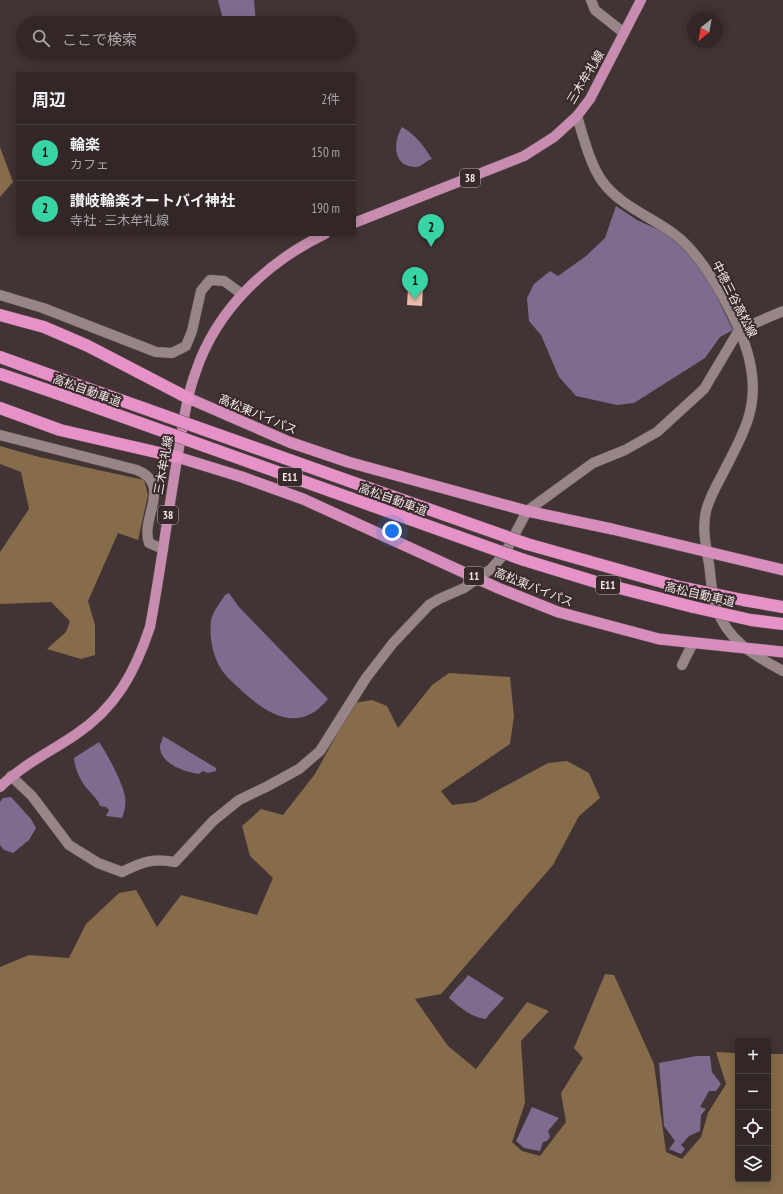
<!DOCTYPE html>
<html lang="ja">
<meta charset="utf-8">
<style>
:root{--surface:#322627;--page:#3a2e2f;--text:#f1f3f6;--muted:#a8a5a7;--line:#4d4344;--accent:#38d4a5}
body{margin:0;font-family:"PT Sans Narrow","Noto Sans JP",sans-serif;background:var(--page);color:var(--text)}
.controls{position:absolute;right:12px;bottom:12px;display:grid;overflow:hidden;border-radius:4px;box-shadow:0 2px 10px #0003}
.controls button{width:36px;height:36px;display:grid;place-items:center;padding:0;border:0;border-bottom:1px solid var(--line);background:var(--surface);color:var(--text);font:20px sans-serif}
.compass{position:absolute;left:687px;top:12px;width:36px;height:36px;border-radius:50%;background:var(--surface);box-shadow:0 2px 10px #0003;rotate:211deg}
.you{position:absolute;left:392px;top:531px;width:14px;height:14px;margin:-10px;border:3px solid #fff;border-radius:50%;background:#1a73e8;box-shadow:0 0 0 6px #1a73e833}
.badge{display:grid;place-items:center;width:26px;height:26px;border-radius:50%;background:var(--accent);color:#111;font-size:13px;font-weight:700}
.pin{position:absolute;translate:-50% -33px;filter:drop-shadow(0 1px 2px #0008)}
.pin::after{content:'';position:absolute;top:21px;width:14px;height:12px;background:inherit;clip-path:polygon(0 0,100% 0,50% 100%)}
.list{margin:0;padding:0;list-style:none}
h2{display:flex;justify-content:space-between;align-items:center;height:52px;margin:0;padding:0 16px;font-size:17px}
h2 small{font-size:13px;font-weight:400;color:var(--muted)}
.list li{display:grid;grid-template-columns:26px 1fr auto;gap:12px;align-items:center;box-sizing:border-box;height:56px;padding:0 16px;border-top:1px solid var(--line)}
.list b{display:block;font-size:15px;white-space:nowrap}
.list p{margin:0;font-size:13px;white-space:nowrap;color:var(--muted)}
.list em{font-size:13px;font-style:normal;color:var(--muted)}
.icon{flex:none;width:22px;height:22px;fill:none;stroke:currentColor;stroke-width:2;stroke-linecap:round;stroke-linejoin:round}
.map{position:relative;flex:none;width:783px;height:1194px;overflow:hidden}
.search{position:absolute;background:var(--surface);box-shadow:0 2px 10px #0003;left:16px;top:16px;width:340px;height:44px;display:flex;align-items:center;gap:10px;box-sizing:border-box;padding:0 14px;border-radius:22px;color:var(--muted);font-size:15px}
.panel{position:absolute;background:var(--surface);box-shadow:0 2px 10px #0003;left:16px;top:72px;width:340px;height:164px;border-radius:4px}
.map>svg:first-child{display:block}
</style>
<div class="map">
<svg width="783" height="1194" viewBox="0 0 783 1194">
<rect width="100%" height="100%" fill="#423334"/>
<path fill="#866c4a" d="M 0,147 L 13,182 L 0,197 Z
M 0,446 L 39,457 L 144,480 L 148,495 L 138,540 L 118,533 L 88,601 L 95,625 L 95,655 L 81,659 L 47,649 L 66,632 L 70,621 L 51,602 L 0,604 L 0,552 L 29,509 L 21,472 L 0,464 Z
M 449,673 L 510,677 L 514,716 L 510,744 L 441,791 L 452,805 L 476,802 L 548,763 L 567,761 L 589,773 L 600,798 L 579,816 L 553,865 L 441,994 L 415,999 L 448,1046 L 476,1069 L 527,1002 L 549,1011 L 521,1041 L 525,1103 L 512,1142 L 522,1151 L 540,1156 L 566,1122 L 561,1093 L 583,1058 L 574,1048 L 605,974 L 614,975 L 654,1064 L 666,1152 L 682,1159 L 701,1137 L 708,1113 L 726,1084 L 716,1052 L 738,1053 L 738,1179 L 768,1179 L 768,1054 L 783,1054 L 783,1194 L 0,1194 L 0,967 L 29,955 L 69,958 L 86,924 L 119,893 L 136,890 L 157,927 L 181,895 L 257,915 L 273,878 L 250,856 L 242,826 L 261,809 L 283,815 L 315,774 L 354,703 L 372,700 L 387,706 L 398,728 L 432,685 Z"/>
<path fill="#7f6b8f" d="M 218,0 L 254,0 L 256,23 L 224,23 Z
M 402,127 C 416,135 423,145 432,159 C 426,160 422,167 416,167 C 392,167 393,142 402,127 Z
M 616,206 L 637,220 L 659,230 L 681,245 L 703,268 L 733,330 L 720,337 L 705,358 L 634,403 L 617,405 L 576,396 L 559,377 L 541,335 L 529,321 L 527,298 L 534,284 L 550,271 L 558,276 L 586,256 L 605,238 Z
M 229,593 L 239,607 L 328,699 C 300,734 268,715 242,691 C 235,684 226,677 221,669 C 213,656 209,637 211,622 C 211,613 221,602 225,595 Z
M 163,736 L 216,768 L 216,771 L 208,773 L 203,771 L 199,774 C 185,772 159,764 160,745 C 161,742 163,739 163,736 Z
M 99,742 C 107,753 122,782 125,796 C 126,804 125,811 122,818 L 106,816 L 109,810 L 106,807 L 100,806 C 98,800 95,798 91,793 C 82,784 75,771 74,758 Z
M 11,797 L 31,819 L 36,828 L 29,840 L 13,853 L 4,850 L 0,845 L 0,802 L 3,798 Z
M 468,975 L 504,998 C 498,1006 491,1011 486,1019 C 470,1017 461,1008 449,998 C 454,989 462,984 468,975 Z
M 696,1056 L 710,1056 L 712,1072 L 721,1084 L 716,1091 L 709,1091 L 700,1107 L 706,1109 L 701,1115 L 700,1131 L 689,1136 L 681,1145 L 685,1149 L 681,1154 L 669,1149 L 675,1141 L 664,1126 L 659,1063 Z
M 532,1107 L 559,1118 L 548,1131 L 550,1137 L 547,1141 L 543,1142 L 540,1151 L 524,1148 L 516,1141 Z"/>
<path fill="#ecbeab" d="M 408,286 L 423,287 L 422,306 L 407,305 Z"/>
<g fill="none" stroke-linecap="round" stroke-linejoin="round">
<g stroke="#5d5152" stroke-width="11">
<path id="minor" d="M 591,0 L 595,10 L 624,33
M 0,435 L 137,470 C 173,485 140,517 149,543 L 163,549
M 682,665 L 693,643
M 11,776 L 32,796 L 69,845 L 98,863 L 122,872 C 142,862 152,858 175,862 L 213,821 L 239,800 L 268,786 L 299,769 L 320,751 L 366,678 L 393,643 L 429,605 L 439,599 L 464,588 L 491,569 L 505,553 L 527,511 L 593,463 L 625,450 L 657,432 L 704,389 L 739,330 L 783,311"/>
</g>
<g stroke="#5d5152" stroke-width="11">
<path id="tertiary" d="M 0,295 L 43,308 L 156,352 L 172,353 L 186,346 L 192,331 L 201,291 L 210,280 L 224,281 L 242,294"/>
</g>
<g stroke="#5d5152" stroke-width="11">
<path id="secondary" d="M 577,116 C 583,136 590,164 602,181 C 620,206 650,216 674,234 C 705,256 745,330 751,368 C 759,412 740,439 721,477 C 715,488 709,499 706,511 C 702,528 706,547 709,564 C 711,577 711,593 716,607 C 727,640 753,655 783,671"/>
</g>
<g stroke="#5d5152" stroke-width="11">
<path id="primary" d="M 354,223 L 524,156 L 554,137 L 577,116 L 590,99 L 641,0
M 0,787 C 22,765 50,752 75,735 C 116,708 135,672 150,627 C 161,569 168,511 178,454 C 183,426 186,398 196,371 C 217,309 267,262 325,234"/>
</g>
<g stroke="#5d5152" stroke-width="12">
<path id="trunk" d="M 188,398 L 289,442 L 348,462 L 527,511 L 612,529 L 783,570
M 177,457 L 242,477 L 303,499 L 498,588 L 558,612 L 659,639 L 783,652"/>
</g>
<g stroke="#5d5152" stroke-width="13">
<path id="motorway" d="M 0,315 L 44,327 L 88,346 L 188,398
M 0,357 L 61,379
M 0,374 L 56,393
M 0,408 L 60,430 L 177,457
M 527,544 L 676,586
M 524,560 L 596,582 L 693,607
M 743,600 L 783,607
M 751,620 L 783,624"/>
</g>
<use href="#minor" stroke="#978587" stroke-width="10"/>
<use href="#tertiary" stroke="#978587" stroke-width="10"/>
<use href="#secondary" stroke="#978587" stroke-width="10"/>
<use href="#primary" stroke="#c78caf" stroke-width="10"/>
<use href="#trunk" stroke="#d78ebc" stroke-width="11"/>
<use href="#motorway" stroke="#e791c9" stroke-width="12"/>
<g stroke="#5d5152" stroke-width="13" stroke-linecap="butt">
<path id="motorway-bridge" d="M 61,379 L 527,544
M 56,393 L 524,560
M 676,586 L 743,600
M 693,607 L 751,620"/>
</g>
<use href="#motorway-bridge" stroke="#e791c9" stroke-width="12"/>
</g>
<g text-anchor="middle" dominant-baseline="central" stroke-width="4" stroke-linejoin="round" paint-order="stroke">
<g fill="#38292a" stroke="#bbafb0" stroke-width="1">
<rect x="460" y="169" width="20" height="18" rx="3"/>
<rect x="278" y="468" width="24" height="18" rx="3"/>
<rect x="158" y="506" width="20" height="18" rx="3"/>
<rect x="464" y="567" width="20" height="18" rx="3"/>
<rect x="596" y="576" width="24" height="18" rx="3"/>
</g>
<g font-size="11" font-weight="bold" fill="#f3e9ea">
<text x="470" y="178">38</text>
<text x="290" y="477">E11</text>
<text x="168" y="515">38</text>
<text x="474" y="576">11</text>
<text x="608" y="585">E11</text>
</g>
<g font-size="12" fill="#f3e9ea" stroke="#38292a">
<text transform="translate(585 77) rotate(-59)">三木牟礼線</text>
<text transform="translate(735 299) rotate(63)">中徳三谷高松線</text>
<text transform="translate(87 390) rotate(20)">高松自動車道</text>
<text transform="translate(258 414) rotate(23)">高松東バイパス</text>
<text transform="translate(163 465) rotate(-80)">三木牟礼線</text>
<text transform="translate(393 499) rotate(20)">高松自動車道</text>
<text transform="translate(534 587) rotate(22)">高松東バイパス</text>
<text transform="translate(700 594) rotate(13)">高松自動車道</text>
</g>
</g>
</svg>
<div class="controls">
<button>+</button>
<button>−</button>
<button><svg class="icon" aria-label="locate" viewBox="0 0 24 24"><circle cx="12" cy="12" r="6"/><path d="M12 2v4M12 18v4M2 12h4M18 12h4"/></svg></button>
<button><svg class="icon" aria-label="layers" viewBox="0 0 24 24"><path d="M12 4l9 5-9 5-9-5zM3 14l9 5 9-5"/></svg></button>
</div>
<svg class="compass" viewBox="-18 -18 36 36"><path d="M0-13l5 13h-10z" fill="#e53935"/><path d="M0 13l5-13h-10z" fill="#a8a5a7"/></svg>
<div class="you"></div>
<div class="pin badge" style="left:415px;top:300px">1</div>
<div class="pin badge" style="left:431px;top:247px">2</div>
<div class="search"><svg class="icon" aria-label="search" viewBox="0 0 24 24"><circle cx="10" cy="10" r="6"/><path d="M15 15l6 6"/></svg>ここで検索</div>
<section class="panel">
<h2>周辺<small>2件</small></h2>
<ul class="list">
<li><span class="badge">1</span><div><b>輪楽</b><p>カフェ</p></div><em>150 m</em></li>
<li><span class="badge">2</span><div><b>讃岐輪楽オートバイ神社</b><p>寺社 · 三木牟礼線</p></div><em>190 m</em></li>
</ul>
</section>
</div>
